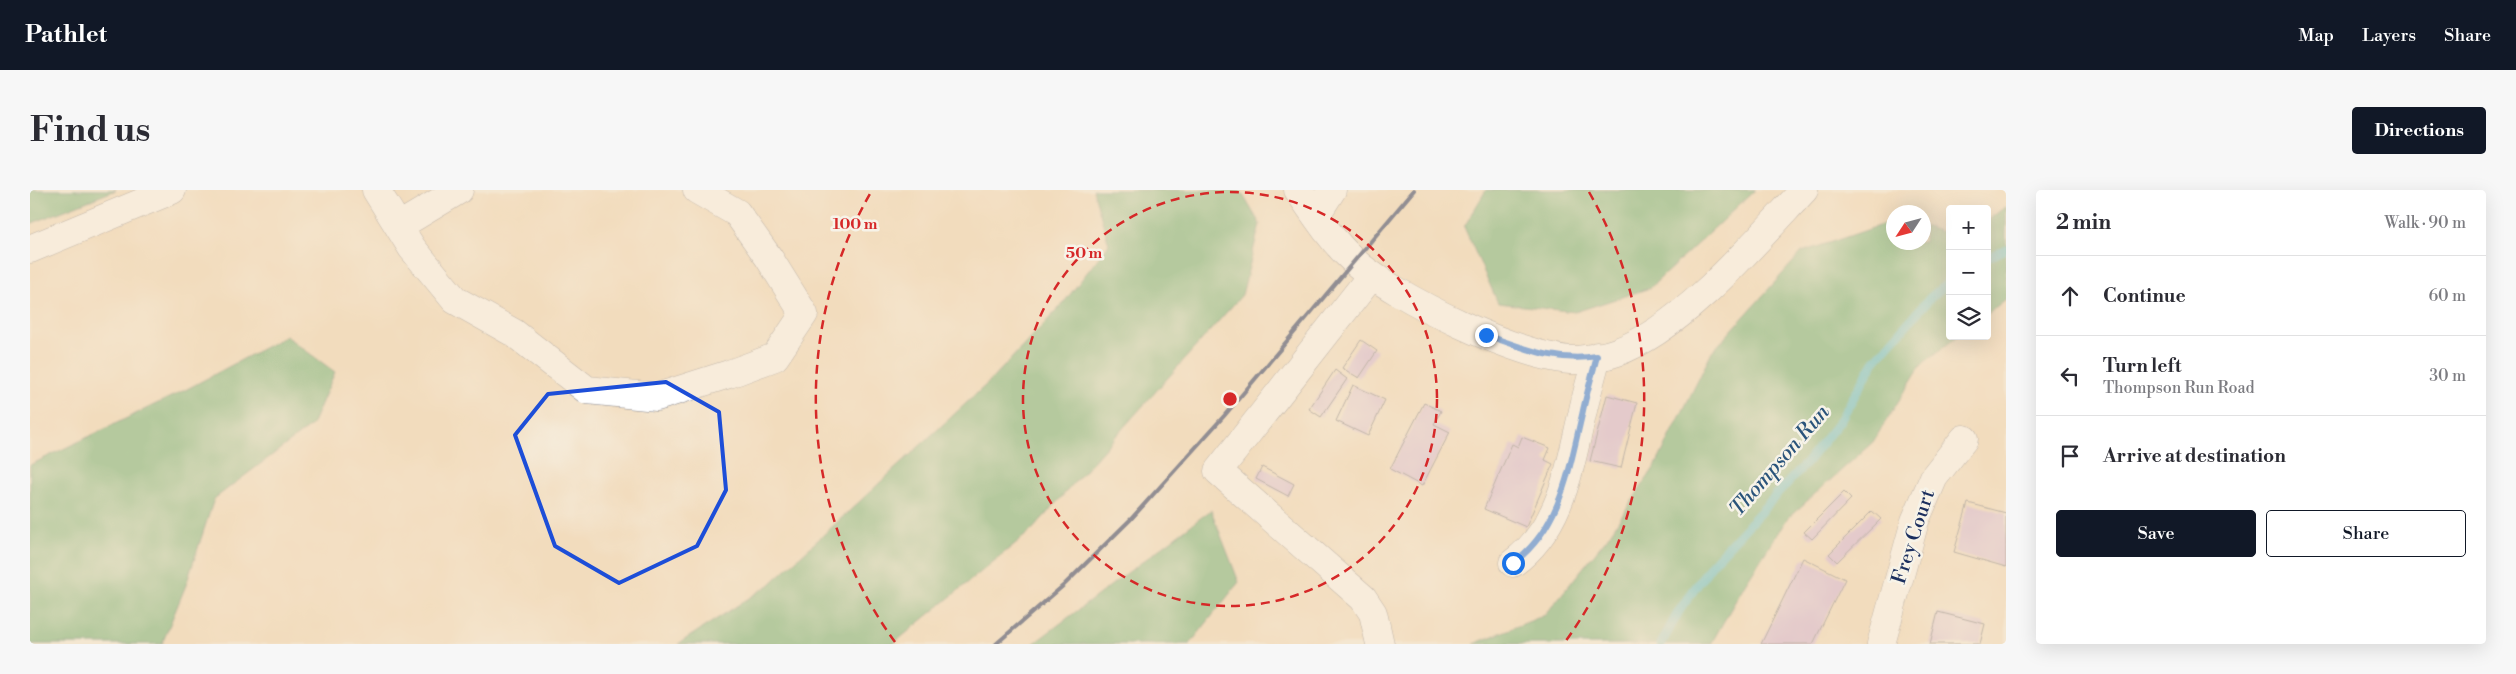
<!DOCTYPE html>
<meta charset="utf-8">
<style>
:root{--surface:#fff;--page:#f7f7f7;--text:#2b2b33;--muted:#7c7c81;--line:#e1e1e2;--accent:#111827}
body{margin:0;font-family:"Libre Bodoni",serif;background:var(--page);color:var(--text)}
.controls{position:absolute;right:15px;top:15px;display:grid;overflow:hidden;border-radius:5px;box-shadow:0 5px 20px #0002}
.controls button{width:45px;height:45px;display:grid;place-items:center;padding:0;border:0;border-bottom:1px solid var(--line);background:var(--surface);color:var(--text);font:25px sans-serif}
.compass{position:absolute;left:1856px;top:15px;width:45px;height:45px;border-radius:50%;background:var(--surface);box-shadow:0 5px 20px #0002;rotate:234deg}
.stop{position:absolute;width:15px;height:15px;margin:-11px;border:4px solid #1a73e8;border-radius:50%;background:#fff}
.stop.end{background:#1a73e8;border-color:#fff;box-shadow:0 1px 5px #0008}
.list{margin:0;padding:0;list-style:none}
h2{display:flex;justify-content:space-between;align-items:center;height:65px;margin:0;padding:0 20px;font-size:21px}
h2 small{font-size:16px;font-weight:400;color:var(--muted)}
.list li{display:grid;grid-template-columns:32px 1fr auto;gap:15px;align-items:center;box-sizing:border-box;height:80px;padding:0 20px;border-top:1px solid var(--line)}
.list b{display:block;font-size:19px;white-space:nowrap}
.list p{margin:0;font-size:16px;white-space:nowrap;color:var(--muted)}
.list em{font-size:16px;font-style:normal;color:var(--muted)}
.actions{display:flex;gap:10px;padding:15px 20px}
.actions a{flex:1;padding:11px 0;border:1px solid var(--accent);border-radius:5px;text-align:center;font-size:18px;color:var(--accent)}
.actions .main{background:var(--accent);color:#fff}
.icon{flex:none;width:28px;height:28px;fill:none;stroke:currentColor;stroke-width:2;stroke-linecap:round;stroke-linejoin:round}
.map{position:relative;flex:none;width:1976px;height:454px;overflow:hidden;border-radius:5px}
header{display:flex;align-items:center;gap:30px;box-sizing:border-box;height:70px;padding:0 25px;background:var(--accent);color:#fff}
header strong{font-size:24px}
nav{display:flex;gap:28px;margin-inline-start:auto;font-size:18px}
.intro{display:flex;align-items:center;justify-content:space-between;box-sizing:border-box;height:120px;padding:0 30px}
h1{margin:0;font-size:35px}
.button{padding:12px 22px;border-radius:5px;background:var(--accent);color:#fff;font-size:18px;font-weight:700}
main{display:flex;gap:30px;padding:0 30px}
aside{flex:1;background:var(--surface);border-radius:5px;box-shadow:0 5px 20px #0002}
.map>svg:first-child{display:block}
</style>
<header>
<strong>Pathlet</strong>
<nav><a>Map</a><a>Layers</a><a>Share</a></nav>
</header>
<div class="intro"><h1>Find us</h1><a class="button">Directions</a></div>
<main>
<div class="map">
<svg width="1976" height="454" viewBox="0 0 1976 454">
<rect width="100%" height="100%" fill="#f7f3e8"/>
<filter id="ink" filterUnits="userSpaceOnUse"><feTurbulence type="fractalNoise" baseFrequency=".02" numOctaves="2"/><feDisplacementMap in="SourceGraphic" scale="10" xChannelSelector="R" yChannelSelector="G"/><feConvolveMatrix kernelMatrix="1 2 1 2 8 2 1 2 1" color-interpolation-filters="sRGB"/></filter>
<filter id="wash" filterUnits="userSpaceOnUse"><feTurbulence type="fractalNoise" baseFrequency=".0096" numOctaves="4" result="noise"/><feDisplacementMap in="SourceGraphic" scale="20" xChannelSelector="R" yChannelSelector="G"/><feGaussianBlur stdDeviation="1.12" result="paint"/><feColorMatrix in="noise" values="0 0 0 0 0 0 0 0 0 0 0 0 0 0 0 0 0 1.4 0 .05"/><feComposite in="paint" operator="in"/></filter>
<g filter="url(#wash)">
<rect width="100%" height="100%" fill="#f2dcbd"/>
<path fill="#6cb278" stroke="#44706b" d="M 0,0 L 86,0 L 0,34 Z
M 1063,0 L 1210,0 L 1230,34 L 1212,105 L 1002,340 L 863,454 L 648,454 L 739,395 L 959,192 L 1031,116 L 1079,54 Z
M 1456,0 L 1725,0 L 1620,98 L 1545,122 L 1468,113 L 1434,37 Z
M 1976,16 L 1976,109 L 1957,124 L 1957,31 Z
M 1863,31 L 1864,52 L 1894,52 L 1894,36 L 1920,45 L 1920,146 L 1928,146 L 1891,175 L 1843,252 L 1757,329 L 1715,394 L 1681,454 L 1443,454 L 1515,425 L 1577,348 L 1626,275 L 1682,162 L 1772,62 Z
M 256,146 L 305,182 L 282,235 L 184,309 L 156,395 L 132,454 L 0,454 L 0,275 L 157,199 Z
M 1181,320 L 1209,392 L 1160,454 L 1003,454 Z"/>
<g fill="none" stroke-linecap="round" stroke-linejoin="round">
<path stroke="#57c2d1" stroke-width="9" d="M 1957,68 L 1976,59
M 1631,454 L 1649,421 L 1682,374 L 1777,272 L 1809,232 L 1844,172 L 1900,108 L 1920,91"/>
</g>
<g id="blocks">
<path fill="#d2b3db" d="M 1331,150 L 1347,161 L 1329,188 L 1312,178 Z
M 1305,180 L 1317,189 L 1291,227 L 1279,219 Z
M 1323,195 L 1355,210 L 1338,246 L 1306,231 Z
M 1577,205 L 1607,213 L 1591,278 L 1560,271 Z
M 1394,213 L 1411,221 L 1404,234 L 1420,242 L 1392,296 L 1360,279 Z
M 1492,247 L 1520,258 L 1515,270 L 1523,274 L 1496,337 L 1454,319 L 1482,254 L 1488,257 Z
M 1232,277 L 1264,294 L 1258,306 L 1226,289 Z
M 1814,302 L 1821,309 L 1782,349 L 1774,342 Z
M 1938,313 L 1976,323 L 1976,377 L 1924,362 Z
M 1842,321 L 1851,329 L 1807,372 L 1799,364 Z
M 1773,368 L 1815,389 L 1783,454 L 1731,454 Z
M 1908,422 L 1955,434 L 1950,454 L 1900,454 Z"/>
</g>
</g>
<g filter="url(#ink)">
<use href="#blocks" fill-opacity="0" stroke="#86868e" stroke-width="1"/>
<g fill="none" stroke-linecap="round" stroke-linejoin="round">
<g stroke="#86868e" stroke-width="29">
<path id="minor" d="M 346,0 L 382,58 L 425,110 L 484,143 L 557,200 L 627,207 L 699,184 L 745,167 L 774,124 L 739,68 L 707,23 L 667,0
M 1268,0 C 1285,25 1302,51 1324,71 C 1362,106 1495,171 1546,170 C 1558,169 1576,166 1587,162 C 1653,138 1726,51 1774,0
M 1286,25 L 1302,0
M 369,36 L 429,0
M 0,59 L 142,0
M 1342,85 L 1188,281 L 1333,408 L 1343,423 L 1350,454
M 1483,373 C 1531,338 1539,280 1552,225 C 1556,205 1562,186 1567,166
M 1851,454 L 1885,331 L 1904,287 L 1934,249"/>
</g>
<use href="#minor" stroke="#fff" stroke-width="28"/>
<path stroke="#1b2f5e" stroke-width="4" d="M 966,454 L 1034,395 L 1101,329 L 1194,226 L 1384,0"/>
</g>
</g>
<g fill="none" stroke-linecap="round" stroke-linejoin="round" filter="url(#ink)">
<path stroke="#1a73e8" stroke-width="6" d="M 1456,145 C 1494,158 1527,173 1567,166 C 1562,186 1556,205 1552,225 C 1539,279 1531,338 1483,373"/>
</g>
<path d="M0 0H1976V454H0ZM 636,192 L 689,222 L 696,300 L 667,356 L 589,393 L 525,356 L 485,245 L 518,204 Z" fill="#f2dcbd" fill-opacity=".55" fill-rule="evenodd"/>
<path fill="none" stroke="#1d4ed8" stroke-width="4" stroke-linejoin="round" d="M 636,192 L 689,222 L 696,300 L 667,356 L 589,393 L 525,356 L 485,245 L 518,204 Z"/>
<g fill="none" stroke="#d62828" stroke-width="2.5" stroke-dasharray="9 6">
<circle cx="1200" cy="209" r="207"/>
<path d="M865 452A414 414 0 0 1 841 2M1559 2A414 414 0 0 1 1535 452"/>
</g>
<g text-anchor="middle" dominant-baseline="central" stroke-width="5" stroke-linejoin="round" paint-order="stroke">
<g font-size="20" fill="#1b2f5e" stroke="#f7f3e8">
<text transform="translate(1884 347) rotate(-72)">Frey Court</text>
</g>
<g font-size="21" font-style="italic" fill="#2a547b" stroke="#f7f3e8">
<text transform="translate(1750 271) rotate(-49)">Thompson Run</text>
</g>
</g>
<circle cx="1200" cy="209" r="8" fill="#d62828" stroke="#f7f3e8" stroke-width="2.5"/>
<g font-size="15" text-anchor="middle" font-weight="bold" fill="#d62828" stroke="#f7f3e8" stroke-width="5" stroke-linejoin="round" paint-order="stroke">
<text x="825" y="39">100 m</text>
<text x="1054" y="68">50 m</text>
</g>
</svg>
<div class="controls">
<button>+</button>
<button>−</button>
<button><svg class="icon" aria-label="layers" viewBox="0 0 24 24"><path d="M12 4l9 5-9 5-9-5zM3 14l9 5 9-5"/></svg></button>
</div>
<svg class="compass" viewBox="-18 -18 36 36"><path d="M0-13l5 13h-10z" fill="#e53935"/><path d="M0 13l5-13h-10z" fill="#7c7c81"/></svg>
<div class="stop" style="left:1483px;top:373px"></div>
<div class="stop end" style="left:1456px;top:145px"></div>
</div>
<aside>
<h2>2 min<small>Walk · 90 m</small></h2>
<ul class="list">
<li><svg class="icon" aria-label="ahead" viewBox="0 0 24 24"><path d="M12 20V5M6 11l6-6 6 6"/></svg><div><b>Continue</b></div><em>60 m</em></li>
<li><svg class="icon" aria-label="left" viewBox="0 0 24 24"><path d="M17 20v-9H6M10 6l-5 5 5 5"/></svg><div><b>Turn left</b><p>Thompson Run Road</p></div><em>30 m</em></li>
<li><svg class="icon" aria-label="arrive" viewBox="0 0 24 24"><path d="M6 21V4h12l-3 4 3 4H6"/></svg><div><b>Arrive at destination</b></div></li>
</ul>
<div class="actions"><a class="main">Save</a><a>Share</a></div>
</aside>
</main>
